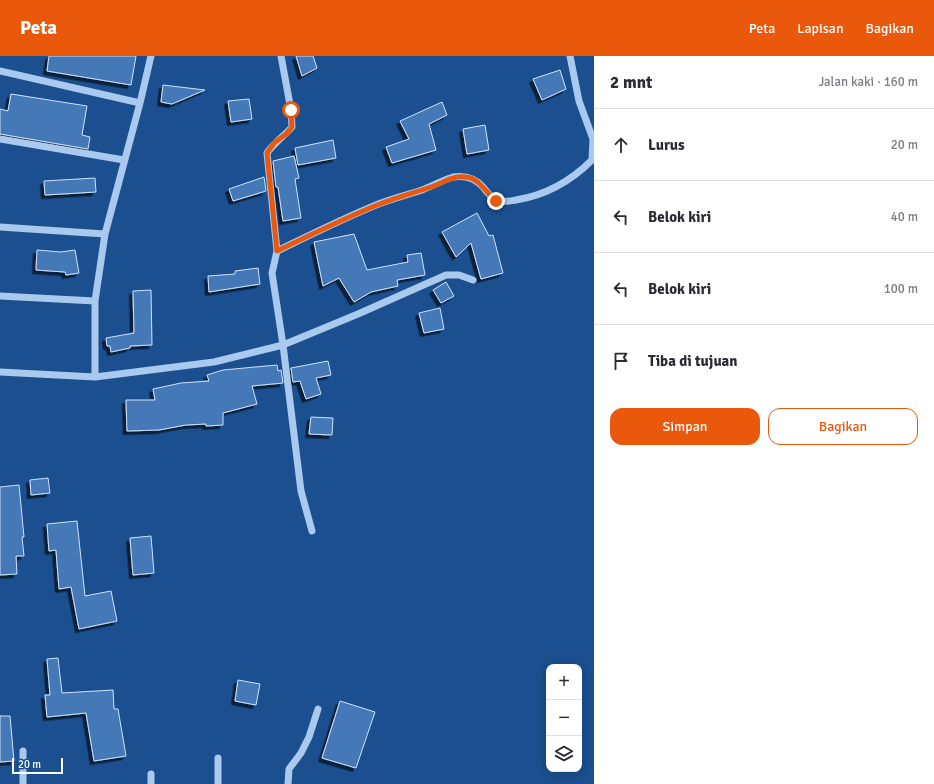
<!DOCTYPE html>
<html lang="id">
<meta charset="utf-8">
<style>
:root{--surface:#fff;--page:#f7f7f7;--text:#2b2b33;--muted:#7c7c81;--line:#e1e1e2;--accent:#ea580c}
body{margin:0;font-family:Signika,sans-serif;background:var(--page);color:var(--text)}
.controls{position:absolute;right:12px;bottom:12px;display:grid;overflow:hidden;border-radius:8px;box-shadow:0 2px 10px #0003}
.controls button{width:36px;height:36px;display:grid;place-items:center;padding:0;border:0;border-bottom:1px solid var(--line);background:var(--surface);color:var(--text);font:20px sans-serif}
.scale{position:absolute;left:12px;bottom:10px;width:51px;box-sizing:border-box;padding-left:4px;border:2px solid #fff;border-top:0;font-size:11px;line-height:14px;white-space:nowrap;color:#fff;-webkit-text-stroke:3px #1b4f8f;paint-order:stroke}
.stop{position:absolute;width:12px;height:12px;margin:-9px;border:3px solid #ea580c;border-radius:50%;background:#fff}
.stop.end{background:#ea580c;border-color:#fff;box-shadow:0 1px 4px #0008}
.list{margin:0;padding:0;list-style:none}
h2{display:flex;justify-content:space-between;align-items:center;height:52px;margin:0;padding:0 16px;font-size:17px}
h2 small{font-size:13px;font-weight:400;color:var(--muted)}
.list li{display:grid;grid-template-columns:26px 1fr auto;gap:12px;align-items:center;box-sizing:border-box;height:72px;padding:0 16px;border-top:1px solid var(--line)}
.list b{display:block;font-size:15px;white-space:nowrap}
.list em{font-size:13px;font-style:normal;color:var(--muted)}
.actions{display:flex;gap:8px;padding:12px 16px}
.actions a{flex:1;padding:9px 0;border:1px solid var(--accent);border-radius:12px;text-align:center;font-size:14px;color:var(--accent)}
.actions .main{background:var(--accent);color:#fff}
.icon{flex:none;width:22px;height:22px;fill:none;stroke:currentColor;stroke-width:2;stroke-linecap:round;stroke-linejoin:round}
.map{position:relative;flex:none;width:594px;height:728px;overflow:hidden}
header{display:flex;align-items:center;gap:24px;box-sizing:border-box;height:56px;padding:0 20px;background:var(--accent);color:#fff}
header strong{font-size:19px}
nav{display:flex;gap:22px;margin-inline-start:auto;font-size:14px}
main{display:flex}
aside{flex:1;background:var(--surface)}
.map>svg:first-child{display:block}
</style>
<header>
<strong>Peta</strong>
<nav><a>Peta</a><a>Lapisan</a><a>Bagikan</a></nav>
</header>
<main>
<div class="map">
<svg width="594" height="728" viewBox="0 0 594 728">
<defs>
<filter id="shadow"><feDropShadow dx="-3.5" dy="3.5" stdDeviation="0" flood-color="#0009"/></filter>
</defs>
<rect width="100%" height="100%" fill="#1b4f8f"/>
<path fill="#4478b7" stroke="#cfe3fa" filter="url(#shadow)" d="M 49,0 L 136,0 L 131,29 L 47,15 Z
M 296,0 L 313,0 L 317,12 L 302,20 Z
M 560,14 L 566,33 L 542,44 L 533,23 Z
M 163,29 L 205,34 L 172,48 L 161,46 Z
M 11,38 L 87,50 L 82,79 L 90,81 L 88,93 L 0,78 L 0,53 L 8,55 Z
M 249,43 L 252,63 L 231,66 L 228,45 Z
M 442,46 L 447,59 L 429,68 L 436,94 L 392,107 L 386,91 L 409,83 L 400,65 Z
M 485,69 L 489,94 L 467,98 L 463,73 Z
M 333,84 L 336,102 L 298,109 L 295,92 Z
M 294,100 L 299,122 L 295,123 L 301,162 L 283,165 L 278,131 L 276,131 L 273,105 Z
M 264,121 L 266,135 L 233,145 L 229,133 Z
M 95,122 L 96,136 L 45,139 L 44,125 Z
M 477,157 L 489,180 L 493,179 L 503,217 L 481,223 L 471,187 L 456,201 L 442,176 Z
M 354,178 L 367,214 L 408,206 L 407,199 L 421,197 L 425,219 L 397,224 L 398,230 L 371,236 L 354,246 L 339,222 L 323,230 L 314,186 Z
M 37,194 L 61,196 L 75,194 L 79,217 L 66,219 L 65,216 L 36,214 Z
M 258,212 L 260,228 L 209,236 L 208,220 L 235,218 L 235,215 Z
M 446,226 L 454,240 L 441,247 L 433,234 Z
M 151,234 L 152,289 L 130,290 L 130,292 L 111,296 L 110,290 L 107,290 L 106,282 L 134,277 L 133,235 Z
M 440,252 L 444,273 L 424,277 L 419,257 Z
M 328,305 L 331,319 L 316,322 L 321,338 L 306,343 L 300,325 L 293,326 L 291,312 Z
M 277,309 L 278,315 L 281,314 L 283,327 L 252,330 L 257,348 L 223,357 L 223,369 L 206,370 L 206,368 L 186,369 L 159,374 L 127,375 L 126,344 L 155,344 L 153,333 L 181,327 L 209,325 L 207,319 L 223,314 Z
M 311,361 L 333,362 L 332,379 L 309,378 Z
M 48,422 L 50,437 L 31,439 L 30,424 Z
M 19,429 L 24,481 L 22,481 L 24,500 L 16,500 L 17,518 L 0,519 L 0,431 Z
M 77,465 L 85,540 L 111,535 L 117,565 L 79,573 L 71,531 L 59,533 L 56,494 L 49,495 L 47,468 Z
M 151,480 L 154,517 L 133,519 L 130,482 Z
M 58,602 L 62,637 L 113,634 L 114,653 L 118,653 L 126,700 L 94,705 L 86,657 L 47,661 L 45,639 L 50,639 L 47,603 Z
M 238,624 L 260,628 L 256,649 L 235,645 Z
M 340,645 L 375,656 L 356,712 L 322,702 Z
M 0,660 L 10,660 L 14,705 L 0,706 Z"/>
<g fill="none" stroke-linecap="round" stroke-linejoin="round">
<path stroke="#a9c9ee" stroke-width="7" d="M 570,0 L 579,45 L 593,83
M 0,15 L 140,47
M 0,83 L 124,104
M 0,171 L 105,178
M 277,195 L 267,97 C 274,87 284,80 292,71 L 291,54 L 281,0
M 0,240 L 95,245
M 0,316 L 95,321 L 214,306 L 283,289 L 358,258 L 446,219 L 459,219 L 473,224
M 95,321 L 95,245 L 105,178 L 140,47 L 151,0
M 312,475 L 301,435 L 283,289 L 272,217 L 277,195 C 310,179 342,163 376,149 C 391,143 407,139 422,134 C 432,130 443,124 453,121 C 465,119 475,122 483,131 C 487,136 490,141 496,144 C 502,147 510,145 516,144 C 547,139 571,125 592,104 L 593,83 L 594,83
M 151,718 L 151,728
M 23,728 L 23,695
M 218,728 L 218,702
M 288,728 L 289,713 L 301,697 L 309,681 L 318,653"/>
</g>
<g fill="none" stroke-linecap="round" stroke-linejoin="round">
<path stroke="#ea580c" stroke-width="5" d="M 291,54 L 292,71 L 286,78 L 274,87 L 267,97 L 277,195 C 310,179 343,163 377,149 C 394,142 413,137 431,131 C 443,127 453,119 466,121 C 479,122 486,137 496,145"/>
</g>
</svg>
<div class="controls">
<button>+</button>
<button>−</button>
<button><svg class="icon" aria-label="layers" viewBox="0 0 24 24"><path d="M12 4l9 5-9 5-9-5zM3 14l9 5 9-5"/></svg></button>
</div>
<div class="scale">20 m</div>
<div class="stop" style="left:291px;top:54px"></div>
<div class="stop end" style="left:496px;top:145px"></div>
</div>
<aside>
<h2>2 mnt<small>Jalan kaki · 160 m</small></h2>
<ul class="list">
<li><svg class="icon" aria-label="ahead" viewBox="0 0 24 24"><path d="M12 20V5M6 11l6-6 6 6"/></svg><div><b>Lurus</b></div><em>20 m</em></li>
<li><svg class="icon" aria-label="left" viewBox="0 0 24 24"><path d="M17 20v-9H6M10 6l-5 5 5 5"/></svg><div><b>Belok kiri</b></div><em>40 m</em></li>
<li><svg class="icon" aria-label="left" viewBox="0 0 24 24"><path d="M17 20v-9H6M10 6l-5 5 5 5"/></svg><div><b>Belok kiri</b></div><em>100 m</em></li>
<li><svg class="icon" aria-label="arrive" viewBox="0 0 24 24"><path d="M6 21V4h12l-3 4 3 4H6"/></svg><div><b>Tiba di tujuan</b></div></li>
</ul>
<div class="actions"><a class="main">Simpan</a><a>Bagikan</a></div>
</aside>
</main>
